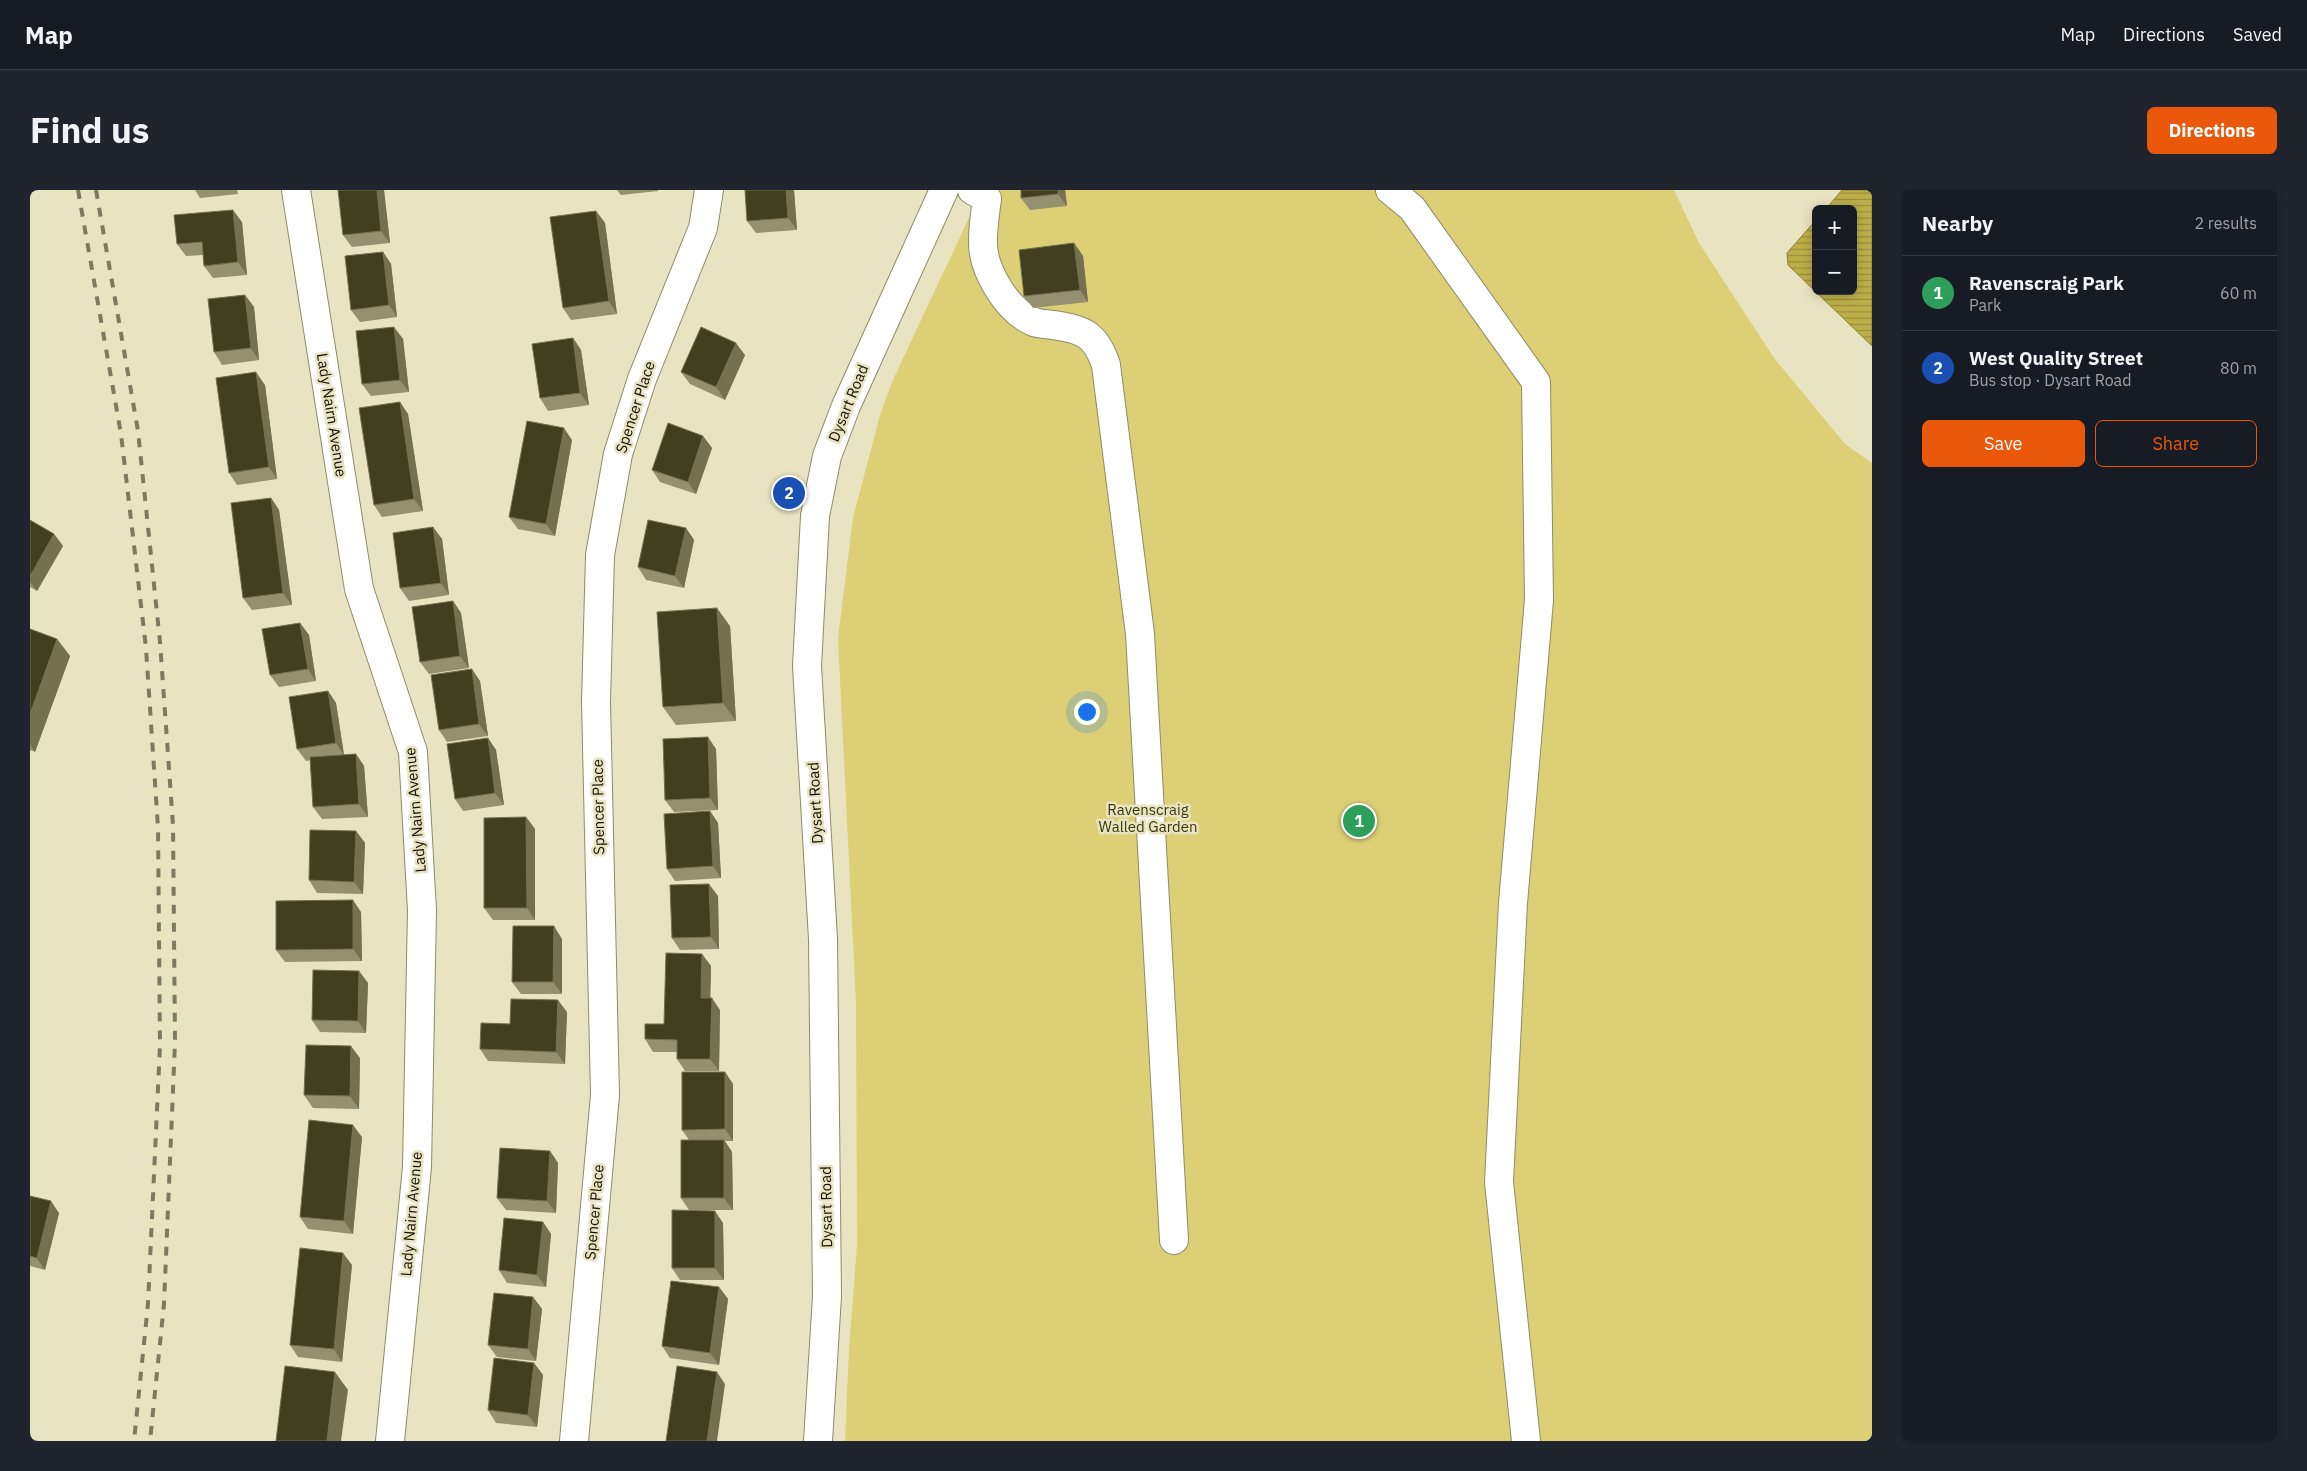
<!DOCTYPE html>
<meta charset="utf-8">
<style>
:root{--surface:#171b24;--page:#20242c;--text:#f1f3f6;--muted:#9ea1a6;--line:#363941;--accent:#ea580c}
body{margin:0;font-family:"IBM Plex Sans",sans-serif;background:var(--page);color:var(--text)}
.controls{position:absolute;right:15px;top:15px;display:grid;overflow:hidden;border-radius:8px;box-shadow:0 2px 12px #0003}
.controls button{width:45px;height:45px;display:grid;place-items:center;padding:0;border:0;border-bottom:1px solid var(--line);background:var(--surface);color:var(--text);font:25px sans-serif}
.you{position:absolute;left:1056px;top:521px;width:18px;height:18px;margin:-12px;border:4px solid #fff;border-radius:50%;background:#1a73e8;box-shadow:0 0 0 8px #1a73e833}
.badge{display:grid;place-items:center;width:32px;height:32px;border-radius:50%;background:var(--accent);color:#fff;font-size:16px;font-weight:700}
.pin{position:absolute;translate:-50% -50%;border:2px solid #fff;box-shadow:0 1px 5px #0006}
.list{margin:0;padding:0;list-style:none}
h2{display:flex;justify-content:space-between;align-items:center;height:65px;margin:0;padding:0 20px;font-size:21px}
h2 small{font-size:16px;font-weight:400;color:var(--muted)}
.list li{display:grid;grid-template-columns:32px 1fr auto;gap:15px;align-items:center;box-sizing:border-box;height:75px;padding:0 20px;border-top:1px solid var(--line)}
.list b{display:block;font-size:19px;white-space:nowrap}
.list p{margin:0;font-size:16px;white-space:nowrap;color:var(--muted)}
.list em{font-size:16px;font-style:normal;color:var(--muted)}
.actions{display:flex;gap:10px;padding:15px 20px}
.actions a{flex:1;padding:11px 0;border:1px solid var(--accent);border-radius:8px;text-align:center;font-size:18px;color:var(--accent)}
.actions .main{background:var(--accent);color:#fff}
.map{position:relative;flex:none;width:1842px;height:1251px;overflow:hidden;border-radius:8px}
header{display:flex;align-items:center;gap:30px;box-sizing:border-box;height:70px;padding:0 25px;background:var(--surface);border-bottom:1px solid var(--line)}
header strong{font-size:24px}
nav{display:flex;gap:28px;margin-inline-start:auto;font-size:18px}
.intro{display:flex;align-items:center;justify-content:space-between;box-sizing:border-box;height:120px;padding:0 30px}
h1{margin:0;font-size:35px}
.button{padding:12px 22px;border-radius:8px;background:var(--accent);color:#fff;font-size:18px;font-weight:700}
main{display:flex;gap:30px;padding:0 30px}
aside{flex:1;background:var(--surface);border-radius:8px;box-shadow:0 2px 12px #0003}
.map>svg:first-child{display:block}
</style>
<header>
<strong>Map</strong>
<nav><a>Map</a><a>Directions</a><a>Saved</a></nav>
</header>
<div class="intro"><h1>Find us</h1><a class="button">Directions</a></div>
<main>
<div class="map">
<svg width="1842" height="1251" viewBox="0 0 1842 1251">
<defs>
<pattern id="water-rules" width="6" height="5" patternUnits="userSpaceOnUse" patternTransform="scale(1.25)"><rect width="6" height="5" fill="#bdaf48"/><path d="M0 2.5h6" fill="none" stroke="#988d3a"/></pattern>
</defs>
<rect width="100%" height="100%" fill="#e8e4c1"/>
<path fill="#dccf75" d="M 952,0 L 1644,0 L 1669,53 L 1744,168 L 1815,254 L 1842,273 L 1842,1251 L 815,1251 L 819,1160 L 827,1055 L 826,813 L 808,448 L 823,328 L 850,225 L 862,192 Z"/>
<path fill="url(#water-rules)" stroke="#8a8034" d="M 1812,0 L 1842,0 L 1842,156 L 1758,75 L 1757,63 L 1786,30 L 1786,101 L 1823,101 L 1823,19 L 1796,19 Z"/>
<g fill="none" stroke-linecap="round" stroke-linejoin="round">
<g stroke="#8f8b6a" stroke-width="30">
<path id="minor" d="M 266,0 L 329,399 L 383,562 L 392,720 L 387,977 L 360,1251
M 942,0 L 957,9 C 955,23 953,37 953,51 C 952,79 977,121 1004,132 C 1009,134 1017,134 1023,135 C 1054,139 1066,145 1076,175 L 1110,444 L 1144,1050
M 1360,0 L 1382,18 L 1506,192 L 1509,410 L 1483,713 L 1469,992 L 1496,1251
M 544,1251 L 575,905 L 566,512 L 570,365 L 588,264 L 612,189 L 673,38 L 679,0"/>
</g>
<g stroke="#8f8b6a" stroke-width="30">
<path id="major" d="M 788,1251 L 797,1106 L 793,749 L 777,476 L 785,326 L 797,266 L 816,216 L 914,0"/>
</g>
<use href="#minor" stroke="#fff" stroke-width="28"/>
<use href="#major" stroke="#fff" stroke-width="28"/>
<path stroke="#7d7a62" stroke-width="4" stroke-dasharray="9 9" stroke-linecap="butt" d="M 48,0 L 91,244 L 116,458 L 128,638 L 130,855 L 118,1114 L 104,1251
M 66,0 L 108,241 L 130,452 L 143,635 L 145,852 L 134,1114 L 120,1251"/>
</g>
<path fill="#959170" d="M 165,0 L 207,0 L 208,4 L 170,8 Z
M 354,0 L 360,53 L 322,57 L 313,45 Z
M 587,0 L 628,0 L 628,1 L 591,5 Z
M 715,0 L 764,0 L 767,40 L 726,43 L 717,31 Z
M 991,0 L 1035,0 L 1037,16 L 1000,20 L 991,8 Z
M 566,21 L 575,33 L 587,124 L 541,130 L 533,118 Z
M 212,32 L 217,85 L 183,88 L 174,76 L 173,65 L 156,66 L 147,54 Z
M 1044,53 L 1053,66 L 1058,112 L 1003,118 L 994,106 Z
M 353,62 L 361,74 L 367,127 L 330,132 L 321,120 Z
M 215,105 L 224,117 L 229,170 L 192,175 L 184,162 Z
M 364,137 L 373,149 L 379,202 L 341,206 L 332,194 Z
M 543,148 L 551,160 L 559,215 L 518,221 L 510,208 Z
M 715,165 L 695,210 L 660,194 L 651,182 Z
M 235,195 L 247,289 L 207,295 L 199,283 Z
M 370,212 L 378,224 L 393,321 L 352,327 L 344,315 Z
M 673,246 L 682,258 L 666,304 L 630,292 L 622,280 Z
M 542,250 L 525,346 L 488,339 L 479,327 Z
M 241,308 L 249,320 L 262,415 L 222,420 L 213,408 Z
M 0,330 L 24,344 L 33,356 L 7,401 L 0,397 Z
M 403,337 L 412,349 L 419,405 L 379,411 L 370,398 Z
M 656,338 L 664,350 L 654,398 L 616,390 L 608,377 Z
M 423,411 L 431,423 L 439,478 L 399,484 L 390,472 Z
M 270,433 L 279,445 L 286,491 L 249,497 L 240,485 Z
M 700,436 L 706,531 L 646,535 L 633,517 Z
M 0,439 L 27,449 L 40,466 L 5,562 L 0,560 Z
M 450,491 L 458,546 L 417,552 L 409,540 Z
M 298,501 L 306,513 L 314,565 L 326,564 L 334,576 L 338,627 L 292,629 L 283,617 L 280,570 L 276,571 L 267,559 Z
M 458,548 L 466,560 L 474,615 L 433,621 L 425,609 Z
M 686,559 L 688,620 L 644,622 L 635,610 Z
M 680,621 L 688,633 L 691,688 L 645,691 L 637,679 Z
M 496,627 L 505,639 L 505,730 L 463,730 L 454,718 Z
M 326,641 L 335,653 L 333,704 L 287,703 L 279,690 Z
M 688,706 L 689,759 L 650,760 L 642,748 Z
M 331,722 L 332,771 L 255,772 L 246,760 Z
M 532,749 L 532,804 L 491,804 L 482,792 Z
M 672,764 L 681,776 L 680,808 L 690,820 L 689,881 L 655,881 L 647,869 L 647,862 L 623,862 L 615,849 L 634,834 Z
M 329,781 L 338,793 L 336,843 L 290,842 L 282,830 Z
M 537,822 L 535,874 L 458,871 L 450,859 L 480,834 Z
M 330,868 L 329,919 L 283,918 L 274,905 Z
M 695,882 L 703,894 L 703,951 L 695,951 L 702,962 L 703,1020 L 659,1020 L 651,1008 L 659,950 L 652,940 Z
M 332,947 L 323,1044 L 278,1039 L 270,1027 Z
M 520,961 L 528,973 L 526,1023 L 476,1020 L 467,1008 Z
M 0,1006 L 29,1023 L 15,1080 L 0,1076 Z
M 513,1032 L 521,1044 L 516,1097 L 477,1093 L 469,1080 Z
M 693,1033 L 694,1090 L 650,1090 L 642,1078 Z
M 322,1075 L 312,1172 L 268,1167 L 260,1155 Z
M 689,1097 L 698,1109 L 689,1175 L 640,1168 L 632,1156 Z
M 503,1107 L 512,1119 L 506,1171 L 467,1167 L 458,1155 Z
M 504,1173 L 513,1185 L 507,1237 L 466,1233 L 458,1220 Z"/>
<path fill="#747050" d="M 347,0 L 354,0 L 360,53 L 351,41 Z
M 756,0 L 764,0 L 767,40 L 758,28 Z
M 1028,0 L 1035,0 L 1037,16 L 1028,4 Z
M 203,20 L 212,32 L 217,85 L 208,72 Z
M 566,21 L 575,33 L 587,124 L 579,111 Z
M 1044,53 L 1053,66 L 1058,112 L 1050,100 Z
M 353,62 L 361,74 L 367,127 L 359,115 Z
M 215,105 L 224,117 L 229,170 L 221,158 Z
M 364,137 L 373,149 L 379,202 L 370,190 Z
M 543,148 L 551,160 L 559,215 L 550,203 Z
M 706,153 L 715,165 L 695,210 L 686,197 Z
M 226,182 L 235,195 L 247,289 L 239,277 Z
M 370,212 L 378,224 L 393,321 L 384,309 Z
M 534,238 L 542,250 L 525,346 L 516,334 Z
M 673,246 L 682,258 L 666,304 L 658,292 Z
M 241,308 L 249,320 L 262,415 L 253,403 Z
M 403,337 L 412,349 L 419,405 L 411,393 Z
M 656,338 L 664,350 L 654,398 L 645,386 Z
M 24,344 L 33,356 L 7,401 L 0,392 L 0,386 Z
M 423,411 L 431,423 L 439,478 L 430,466 Z
M 687,418 L 700,436 L 706,531 L 693,513 Z
M 270,433 L 279,445 L 286,491 L 278,479 Z
M 27,449 L 40,466 L 5,562 L 0,555 L 0,524 Z
M 442,479 L 450,491 L 458,546 L 449,534 Z
M 298,501 L 306,513 L 314,565 L 306,553 Z
M 678,547 L 686,559 L 688,620 L 680,608 Z
M 458,548 L 466,560 L 474,615 L 465,603 Z
M 326,564 L 334,576 L 338,627 L 329,614 Z
M 680,621 L 688,633 L 691,688 L 683,676 Z
M 496,627 L 505,639 L 505,730 L 497,718 Z
M 326,641 L 335,653 L 333,704 L 324,692 Z
M 679,694 L 688,706 L 689,759 L 681,747 Z
M 323,710 L 331,722 L 332,771 L 323,759 Z
M 524,736 L 532,749 L 532,804 L 523,792 Z
M 672,764 L 681,776 L 680,820 L 671,808 Z
M 329,781 L 338,793 L 336,843 L 328,831 Z
M 682,808 L 690,820 L 689,881 L 680,869 Z
M 528,810 L 537,822 L 535,874 L 526,862 Z
M 321,856 L 330,868 L 329,919 L 320,906 Z
M 695,882 L 703,894 L 703,951 L 695,939 Z
M 323,935 L 332,947 L 323,1044 L 314,1031 Z
M 694,950 L 702,962 L 703,1020 L 694,1008 Z
M 520,961 L 528,973 L 526,1023 L 517,1011 Z
M 21,1011 L 29,1023 L 15,1080 L 7,1068 Z
M 685,1021 L 693,1033 L 694,1090 L 685,1078 Z
M 513,1032 L 521,1044 L 516,1097 L 507,1085 Z
M 313,1063 L 322,1075 L 312,1172 L 304,1159 Z
M 689,1097 L 698,1109 L 689,1175 L 680,1163 Z
M 503,1107 L 512,1119 L 506,1171 L 498,1159 Z
M 504,1173 L 513,1185 L 507,1237 L 498,1225 Z
M 305,1182 L 318,1200 L 311,1251 L 297,1251 Z
M 687,1182 L 695,1194 L 687,1251 L 677,1251 Z"/>
<path fill="#423e20" stroke="#747050" d="M 308,0 L 347,0 L 351,41 L 313,45 Z
M 715,0 L 756,0 L 758,28 L 717,31 Z
M 991,0 L 1028,0 L 1028,4 L 991,8 Z
M 203,20 L 208,72 L 174,76 L 172,52 L 147,54 L 144,25 Z
M 566,21 L 579,111 L 533,118 L 520,27 Z
M 1044,53 L 1050,100 L 994,106 L 989,60 Z
M 353,62 L 359,115 L 321,120 L 315,66 Z
M 215,105 L 221,158 L 184,162 L 178,109 Z
M 364,137 L 370,190 L 332,194 L 326,141 Z
M 671,137 L 706,153 L 686,197 L 651,182 Z
M 543,148 L 550,203 L 510,208 L 502,154 Z
M 226,182 L 239,277 L 199,283 L 186,188 Z
M 370,212 L 384,309 L 344,315 L 329,218 Z
M 497,231 L 534,238 L 516,334 L 479,327 Z
M 638,233 L 673,246 L 658,292 L 622,280 Z
M 241,308 L 253,403 L 213,408 L 201,313 Z
M 0,330 L 24,344 L 0,386 Z
M 618,330 L 656,338 L 645,386 L 608,377 Z
M 403,337 L 411,393 L 370,398 L 363,343 Z
M 423,411 L 430,466 L 390,472 L 382,417 Z
M 687,418 L 693,513 L 633,517 L 627,422 Z
M 270,433 L 278,479 L 240,485 L 232,439 Z
M 0,439 L 27,449 L 0,524 Z
M 442,479 L 449,534 L 409,540 L 401,485 Z
M 298,501 L 306,553 L 267,559 L 259,507 Z
M 678,547 L 680,608 L 635,610 L 633,549 Z
M 458,548 L 465,603 L 425,609 L 417,554 Z
M 326,564 L 329,614 L 283,617 L 280,567 Z
M 680,621 L 683,676 L 637,679 L 634,624 Z
M 496,627 L 497,718 L 454,718 L 454,628 Z
M 280,640 L 326,641 L 324,692 L 279,690 Z
M 679,694 L 681,747 L 642,748 L 640,695 Z
M 323,710 L 323,759 L 246,760 L 246,711 Z
M 483,736 L 524,736 L 523,792 L 482,792 Z
M 636,763 L 672,764 L 671,808 L 682,808 L 680,869 L 647,869 L 647,850 L 615,849 L 615,834 L 634,834 Z
M 283,780 L 329,781 L 328,831 L 282,830 Z
M 481,809 L 528,810 L 526,862 L 450,859 L 451,833 L 480,834 Z
M 276,855 L 321,856 L 320,906 L 274,905 Z
M 652,882 L 695,882 L 695,939 L 652,940 Z
M 279,930 L 323,935 L 314,1031 L 270,1027 Z
M 651,950 L 694,950 L 694,1008 L 651,1008 Z
M 470,958 L 520,961 L 517,1011 L 467,1008 Z
M 0,1006 L 21,1011 L 7,1068 L 0,1066 Z
M 642,1020 L 685,1021 L 685,1078 L 642,1078 Z
M 474,1028 L 513,1032 L 507,1085 L 469,1080 Z
M 270,1058 L 313,1063 L 304,1159 L 260,1155 Z
M 641,1091 L 689,1097 L 680,1163 L 632,1156 Z
M 464,1103 L 503,1107 L 498,1159 L 458,1155 Z
M 464,1168 L 504,1173 L 498,1225 L 458,1220 Z
M 255,1176 L 305,1182 L 297,1251 L 246,1251 Z
M 647,1176 L 687,1182 L 677,1251 L 636,1251 Z"/>
<g text-anchor="middle" dominant-baseline="central" stroke-width="5" stroke-linejoin="round" paint-order="stroke">
<g font-size="15" fill="#131105" stroke="#e8e4c1">
<text transform="translate(818 213) rotate(-68)">Dysart Road</text>
<text transform="translate(605 217) rotate(-72)">Spencer Place</text>
<text transform="translate(302 225) rotate(81)">Lady Nairn Avenue</text>
<text transform="translate(785 613) rotate(-93)">Dysart Road</text>
<text transform="translate(568 617) rotate(-91)">Spencer Place</text>
<text transform="translate(385 620) rotate(-95)">Lady Nairn Avenue</text>
<text transform="translate(796 1017) rotate(-91)">Dysart Road</text>
<text transform="translate(564 1022) rotate(-85)">Spencer Place</text>
<text transform="translate(381 1024) rotate(-85)">Lady Nairn Avenue</text>
</g>
<g font-size="15" fill="#3c370a" stroke="#e8e4c1">
<text x="1118" y="619">Ravenscraig<tspan x="1118" dy="17">Walled Garden</tspan></text>
</g>
</g>
</svg>
<div class="controls">
<button>+</button>
<button>−</button>
</div>
<div class="you"></div>
<div class="pin badge" style="left:1329px;top:631px;background:#2e9e5b">1</div>
<div class="pin badge" style="left:759px;top:303px;background:#1a4fb4">2</div>
</div>
<aside>
<h2>Nearby<small>2 results</small></h2>
<ul class="list">
<li><span class="badge" style="background:#2e9e5b">1</span><div><b>Ravenscraig Park</b><p>Park</p></div><em>60 m</em></li>
<li><span class="badge" style="background:#1a4fb4">2</span><div><b>West Quality Street</b><p>Bus stop · Dysart Road</p></div><em>80 m</em></li>
</ul>
<div class="actions"><a class="main">Save</a><a>Share</a></div>
</aside>
</main>
